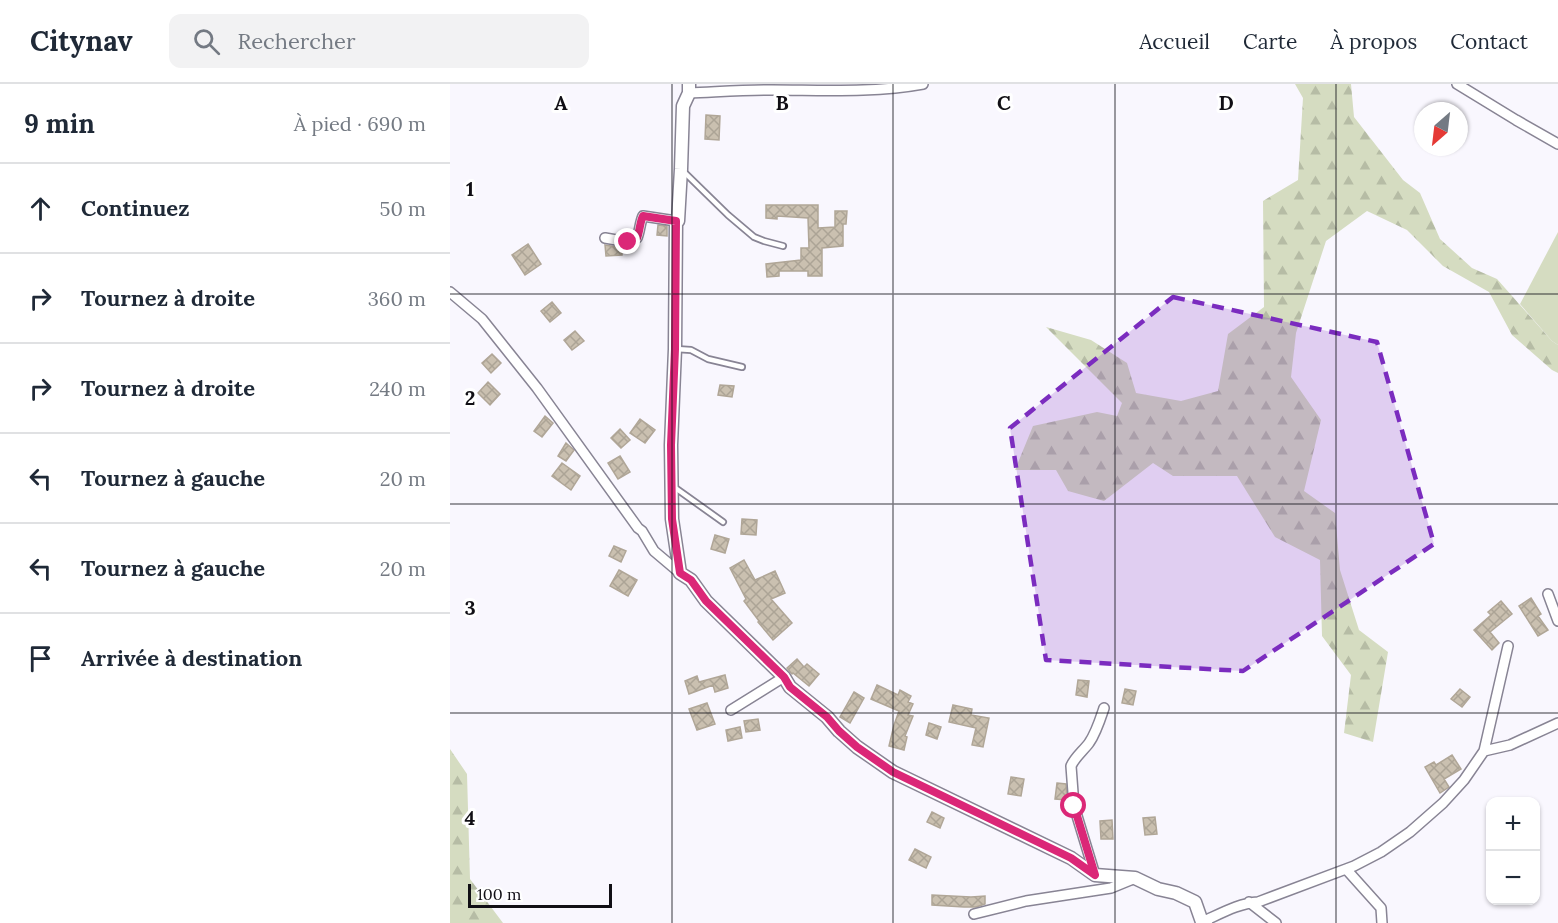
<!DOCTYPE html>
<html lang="fr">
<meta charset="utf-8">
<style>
:root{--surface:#fff;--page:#f2f2f3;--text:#1f2937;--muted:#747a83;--line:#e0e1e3}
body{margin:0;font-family:Lora,serif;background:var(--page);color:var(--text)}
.controls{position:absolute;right:18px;bottom:18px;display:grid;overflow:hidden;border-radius:12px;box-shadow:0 2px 4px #0004}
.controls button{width:54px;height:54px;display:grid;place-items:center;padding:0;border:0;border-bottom:2px solid var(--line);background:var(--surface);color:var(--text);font:30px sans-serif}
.compass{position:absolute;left:964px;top:18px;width:54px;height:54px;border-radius:50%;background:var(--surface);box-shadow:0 2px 4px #0004;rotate:208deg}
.scale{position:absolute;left:18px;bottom:15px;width:144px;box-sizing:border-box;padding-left:6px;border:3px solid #110f15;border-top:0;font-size:16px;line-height:21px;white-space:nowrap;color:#110f15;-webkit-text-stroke:4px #fff;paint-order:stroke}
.stop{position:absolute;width:18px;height:18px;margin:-14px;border:4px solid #db2777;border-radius:50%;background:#fff}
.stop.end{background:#db2777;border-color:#fff;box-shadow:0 2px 6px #0008}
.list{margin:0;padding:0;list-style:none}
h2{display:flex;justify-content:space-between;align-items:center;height:78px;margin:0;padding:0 24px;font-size:26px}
h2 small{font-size:20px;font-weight:400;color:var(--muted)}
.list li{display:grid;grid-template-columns:39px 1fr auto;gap:18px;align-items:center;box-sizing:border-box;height:90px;padding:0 24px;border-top:2px solid var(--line)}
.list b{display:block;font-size:22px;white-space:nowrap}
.list em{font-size:20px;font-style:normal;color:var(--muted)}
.icon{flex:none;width:33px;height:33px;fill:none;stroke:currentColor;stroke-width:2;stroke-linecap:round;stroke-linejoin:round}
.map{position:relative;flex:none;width:1108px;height:839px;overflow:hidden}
header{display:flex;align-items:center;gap:36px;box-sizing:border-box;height:84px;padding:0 30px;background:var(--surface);border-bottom:2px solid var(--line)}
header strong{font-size:28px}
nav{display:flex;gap:33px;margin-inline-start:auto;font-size:21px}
.search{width:420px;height:54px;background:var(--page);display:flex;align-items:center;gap:15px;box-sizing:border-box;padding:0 21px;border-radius:12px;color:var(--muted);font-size:22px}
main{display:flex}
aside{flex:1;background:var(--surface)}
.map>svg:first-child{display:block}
</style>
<header>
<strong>Citynav</strong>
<div class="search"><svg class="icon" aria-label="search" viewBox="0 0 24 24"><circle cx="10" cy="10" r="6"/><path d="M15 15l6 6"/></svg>Rechercher</div>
<nav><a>Accueil</a><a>Carte</a><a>À propos</a><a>Contact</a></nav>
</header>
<main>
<aside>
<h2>9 min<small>À pied · 690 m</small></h2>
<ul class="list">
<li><svg class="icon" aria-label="ahead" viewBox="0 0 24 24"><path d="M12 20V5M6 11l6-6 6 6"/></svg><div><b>Continuez</b></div><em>50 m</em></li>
<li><svg class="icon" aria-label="right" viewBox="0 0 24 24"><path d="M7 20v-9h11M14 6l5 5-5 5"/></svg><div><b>Tournez à droite</b></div><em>360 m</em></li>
<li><svg class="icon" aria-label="right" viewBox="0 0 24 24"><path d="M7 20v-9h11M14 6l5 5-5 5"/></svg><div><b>Tournez à droite</b></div><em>240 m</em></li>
<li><svg class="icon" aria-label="left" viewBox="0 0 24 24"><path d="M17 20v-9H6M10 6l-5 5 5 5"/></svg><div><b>Tournez à gauche</b></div><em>20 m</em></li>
<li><svg class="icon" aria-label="left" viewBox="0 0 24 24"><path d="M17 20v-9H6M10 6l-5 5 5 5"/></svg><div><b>Tournez à gauche</b></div><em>20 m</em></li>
<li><svg class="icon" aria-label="arrive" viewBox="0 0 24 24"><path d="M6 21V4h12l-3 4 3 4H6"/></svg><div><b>Arrivée à destination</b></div></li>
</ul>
</aside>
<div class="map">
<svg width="1108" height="839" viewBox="0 0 1108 839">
<defs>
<pattern id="forest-firs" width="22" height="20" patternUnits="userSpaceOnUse" patternTransform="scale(1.5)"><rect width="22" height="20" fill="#d5dcc1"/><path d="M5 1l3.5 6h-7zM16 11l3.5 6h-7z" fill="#b6bca5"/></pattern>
<pattern id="building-cross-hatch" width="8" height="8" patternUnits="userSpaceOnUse" patternTransform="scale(1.5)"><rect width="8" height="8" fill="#cac0b0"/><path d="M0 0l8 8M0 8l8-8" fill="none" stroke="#aca496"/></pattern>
</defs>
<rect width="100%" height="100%" fill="#f9f7fe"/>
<path fill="#d5dcc1" d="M 1108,148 L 1108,261 L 1102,257 L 1070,220 Z"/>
<path fill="url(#forest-firs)" d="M 845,0 L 901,0 L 904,33 L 953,96 L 970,109 L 990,155 L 1022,184 L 1047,195 L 1102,257 L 1108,261 L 1108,289 L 1102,286 L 1062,251 L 1039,208 L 993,182 L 957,146 L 917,127 L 876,157 L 846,249 L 841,293 L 871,336 L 854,407 L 885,429 L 890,486 L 909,546 L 938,568 L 923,658 L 894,649 L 901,591 L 872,552 L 870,476 L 825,453 L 787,392 L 723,392 L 703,379 L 654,417 L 618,407 L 606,386 L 565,386 L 583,342 L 647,328 L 667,332 L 672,319 L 596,243 L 641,256 L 677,279 L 686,309 L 731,317 L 768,307 L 778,250 L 814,223 L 813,117 L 848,96 L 853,14 Z
M 0,665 L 17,690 L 20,795 L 53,839 L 0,839 Z"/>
<path fill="url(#building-cross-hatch)" stroke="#b0a697" stroke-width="1.5" d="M 256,31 L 270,32 L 269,56 L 255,55 Z
M 316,121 L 368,121 L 368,144 L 385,143 L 385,127 L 397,127 L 396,140 L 393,140 L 393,162 L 372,164 L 372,192 L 358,192 L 358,187 L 329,187 L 329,192 L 317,193 L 316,180 L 351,176 L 351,164 L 359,164 L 358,134 L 327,132 L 327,135 L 316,134 Z
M 208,141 L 217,142 L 217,152 L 207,151 Z
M 78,160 L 91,180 L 75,191 L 62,171 Z
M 155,161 L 172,164 L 172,171 L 156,172 Z
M 102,218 L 111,229 L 100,238 L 91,227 Z
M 125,247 L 134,257 L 122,266 L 114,256 Z
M 42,270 L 51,279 L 41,289 L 32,279 Z
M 38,298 L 50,310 L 40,321 L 28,309 Z
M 270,301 L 284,302 L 282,313 L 268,311 Z
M 95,332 L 103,339 L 92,353 L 84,347 Z
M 190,335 L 205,346 L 195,359 L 180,349 Z
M 170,345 L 180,356 L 171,364 L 161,354 Z
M 116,359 L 124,366 L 116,377 L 108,372 Z
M 170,372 L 180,388 L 168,395 L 158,379 Z
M 112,379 L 130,392 L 121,406 L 102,392 Z
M 292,435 L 307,436 L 306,451 L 291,450 Z
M 265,451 L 279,455 L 275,469 L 261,465 Z
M 164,462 L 176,467 L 171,478 L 159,472 Z
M 294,476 L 305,496 L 325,487 L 335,509 L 321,515 L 342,539 L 323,556 L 308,538 L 309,537 L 294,517 L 296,515 L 280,484 Z
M 169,486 L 187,496 L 178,512 L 160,502 Z
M 1081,514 L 1091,530 L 1088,532 L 1098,546 L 1088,552 L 1069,522 Z
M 1051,517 L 1062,530 L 1040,548 L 1049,559 L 1042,566 L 1024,546 L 1041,531 L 1038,528 Z
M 347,575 L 354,583 L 357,580 L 369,590 L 359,602 L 343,589 L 342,590 L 337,584 Z
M 275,591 L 278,604 L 265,608 L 263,601 L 239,610 L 235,597 L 247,592 L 249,598 Z
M 628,596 L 639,597 L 637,613 L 626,611 Z
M 427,601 L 448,611 L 450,606 L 461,612 L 458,618 L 463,620 L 458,631 L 463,632 L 455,652 L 457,653 L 454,666 L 439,662 L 444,641 L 449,627 L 421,615 Z
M 675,605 L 686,607 L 683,621 L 672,619 Z
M 1010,605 L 1020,613 L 1012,623 L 1001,615 Z
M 404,608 L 414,614 L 400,639 L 390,633 Z
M 257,619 L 265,640 L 247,646 L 239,625 Z
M 503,621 L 522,625 L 521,631 L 539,634 L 533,663 L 522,661 L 526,644 L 499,638 Z
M 308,635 L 310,646 L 296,648 L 294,637 Z
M 479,639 L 491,643 L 487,655 L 476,651 Z
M 290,643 L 292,654 L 278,657 L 276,646 Z
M 1002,671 L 1011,685 L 994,695 L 999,703 L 990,709 L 975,683 L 984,678 L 986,681 Z
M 561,693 L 574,695 L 571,712 L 558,710 Z
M 607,699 L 616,700 L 617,716 L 605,715 Z
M 482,728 L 494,734 L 490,744 L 477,738 Z
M 705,733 L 707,750 L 695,751 L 693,734 Z
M 662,736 L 663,755 L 651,755 L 650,737 Z
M 465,765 L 481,773 L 476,784 L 459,776 Z
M 482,811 L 521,813 L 535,812 L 535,820 L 526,823 L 514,823 L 482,821 Z"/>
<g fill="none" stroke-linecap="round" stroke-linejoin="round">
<g stroke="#888494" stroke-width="8">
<path id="service" d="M 233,87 L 278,131 L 304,153 L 314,157 L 333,162
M 226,265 L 241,266 L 258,275 L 292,283
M 224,403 L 273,438"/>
</g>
<g stroke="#888494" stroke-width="12">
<path id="minor" d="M 1007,0 L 1066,36 L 1108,60
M 239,9 C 266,8 294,6 322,6 C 372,6 424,9 473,0
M 155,154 L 178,158 L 187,154 C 190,147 190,138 193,132 L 226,137
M 0,208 L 32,235 L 87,304 L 188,444 L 192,447 L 204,467 L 230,489
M 1098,510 L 1108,537
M 281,626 L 334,593
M 1034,667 L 1060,661 L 1108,639
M 896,785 L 931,824 L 932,839
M 645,791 L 624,722 L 621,682 C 625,673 633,667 639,659 C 646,649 650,636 654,624
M 799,818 L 826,839
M 524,830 L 576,817 L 661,804 L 683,795
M 752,838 C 770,830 789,819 808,818 L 904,782 L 931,768 L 960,748 L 993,719 L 1014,696 L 1034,667 L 1058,562"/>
</g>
<g stroke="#888494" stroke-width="15">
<path id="tertiary" d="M 239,0 L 239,9 L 233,22 L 231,85 L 228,137 L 226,137 L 225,265 L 221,361 L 222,435 L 230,489 L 241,496 L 256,517 L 334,593 L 340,603 L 377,633 L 389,647 L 407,663 L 443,688 L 621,774 L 645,791 L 685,794 L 708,805 L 726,809 L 745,818 L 752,838 L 756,839"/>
</g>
<use href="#service" stroke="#fff" stroke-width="4.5"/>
<use href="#minor" stroke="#fff" stroke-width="9"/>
<use href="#tertiary" stroke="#fff" stroke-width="12"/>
</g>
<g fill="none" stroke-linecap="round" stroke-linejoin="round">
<path stroke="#db2777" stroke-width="8" d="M 178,158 L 187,154 C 190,147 190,137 193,132 L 226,137 L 225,265 L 221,361 L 222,435 L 230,489 L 241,496 L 256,517 L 334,593 L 340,603 L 377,633 L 389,647 L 407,663 L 443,688 L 621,774 L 645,791 L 624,722"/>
</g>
<path fill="#7b2cbf" fill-opacity="0.2" stroke="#7b2cbf" stroke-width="4.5" stroke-dasharray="12 8" stroke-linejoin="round" d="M 723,213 L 927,258 L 984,460 L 793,587 L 596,576 L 560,344 Z"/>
<path fill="none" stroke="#110f15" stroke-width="1.5" stroke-opacity="0.55" d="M 222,0 L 222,839M 443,0 L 443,839M 665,0 L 665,839M 886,0 L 886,839M 0,210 L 1108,210M 0,420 L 1108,420M 0,629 L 1108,629"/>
<g font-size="20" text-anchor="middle" font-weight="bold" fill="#110f15" stroke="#fff" stroke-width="6" stroke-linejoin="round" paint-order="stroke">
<text x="111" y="26">A</text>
<text x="332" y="26">B</text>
<text x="554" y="26">C</text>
<text x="776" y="26">D</text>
<text x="20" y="112">1</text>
<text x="20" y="321">2</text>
<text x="20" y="531">3</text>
<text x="20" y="741">4</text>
</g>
</svg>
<div class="controls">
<button>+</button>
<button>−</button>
</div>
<svg class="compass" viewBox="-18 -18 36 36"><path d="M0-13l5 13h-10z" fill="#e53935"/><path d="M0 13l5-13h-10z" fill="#747a83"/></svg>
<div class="scale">100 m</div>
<div class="stop" style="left:624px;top:722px"></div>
<div class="stop end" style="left:178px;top:158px"></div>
</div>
</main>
